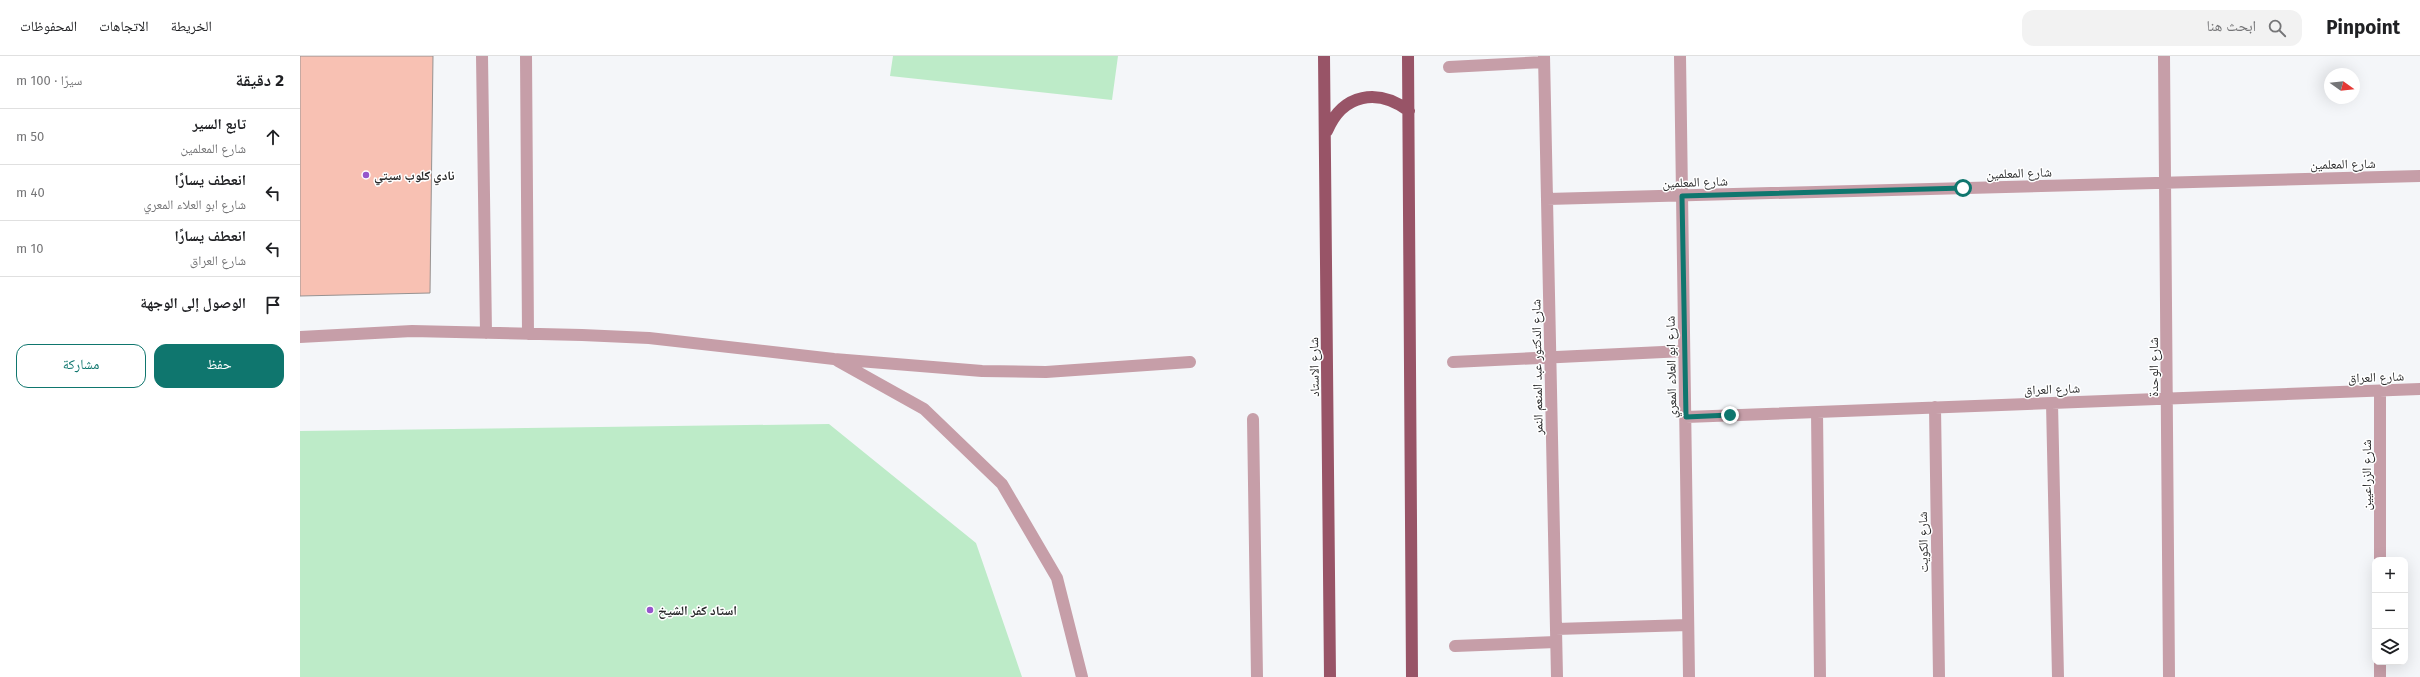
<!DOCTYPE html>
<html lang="ar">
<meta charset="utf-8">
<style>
:root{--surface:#fff;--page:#f2f2f2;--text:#202124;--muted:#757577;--line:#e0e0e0;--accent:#0f766e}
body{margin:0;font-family:"Fira Sans","Noto Naskh Arabic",sans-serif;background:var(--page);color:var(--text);direction:rtl}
.controls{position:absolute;right:12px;bottom:12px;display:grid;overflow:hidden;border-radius:8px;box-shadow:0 4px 16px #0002}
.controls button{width:36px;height:36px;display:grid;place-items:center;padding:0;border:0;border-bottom:1px solid var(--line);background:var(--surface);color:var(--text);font:20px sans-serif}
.compass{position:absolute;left:2024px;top:12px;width:36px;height:36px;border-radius:50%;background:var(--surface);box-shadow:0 4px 16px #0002;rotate:105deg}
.stop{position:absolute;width:12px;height:12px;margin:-9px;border:3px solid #0f766e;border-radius:50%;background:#fff}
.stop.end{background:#0f766e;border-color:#fff;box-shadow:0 1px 4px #0008}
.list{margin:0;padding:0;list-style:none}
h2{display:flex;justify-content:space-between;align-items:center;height:52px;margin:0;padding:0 16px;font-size:17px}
h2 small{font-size:13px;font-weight:400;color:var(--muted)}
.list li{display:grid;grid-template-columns:26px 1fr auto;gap:12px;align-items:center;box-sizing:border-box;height:56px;padding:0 16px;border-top:1px solid var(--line)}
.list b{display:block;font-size:15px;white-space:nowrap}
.list p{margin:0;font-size:13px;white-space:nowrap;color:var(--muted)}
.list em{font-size:13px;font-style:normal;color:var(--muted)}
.actions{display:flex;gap:8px;padding:12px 16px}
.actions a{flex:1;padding:9px 0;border:1px solid var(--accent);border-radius:12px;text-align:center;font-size:14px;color:var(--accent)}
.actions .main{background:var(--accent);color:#fff}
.icon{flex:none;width:22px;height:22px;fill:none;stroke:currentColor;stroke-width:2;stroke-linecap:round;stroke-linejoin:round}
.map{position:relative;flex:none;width:2120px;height:621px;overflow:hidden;direction:ltr}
header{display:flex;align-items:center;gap:24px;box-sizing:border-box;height:56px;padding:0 20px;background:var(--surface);border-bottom:1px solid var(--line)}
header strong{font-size:19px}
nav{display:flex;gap:22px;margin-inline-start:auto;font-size:14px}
.search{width:280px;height:36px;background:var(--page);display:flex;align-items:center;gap:10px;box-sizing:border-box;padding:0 14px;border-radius:12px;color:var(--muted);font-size:15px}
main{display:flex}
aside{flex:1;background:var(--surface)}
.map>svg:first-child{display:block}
</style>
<header>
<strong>Pinpoint</strong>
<div class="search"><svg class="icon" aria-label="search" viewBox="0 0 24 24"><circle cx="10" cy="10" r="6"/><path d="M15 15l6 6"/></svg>ابحث هنا</div>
<nav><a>الخريطة</a><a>الاتجاهات</a><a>المحفوظات</a></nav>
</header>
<main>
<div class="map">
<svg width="2120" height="621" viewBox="0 0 2120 621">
<rect width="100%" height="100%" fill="#f4f6f9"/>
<path fill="#bdebc8" d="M 593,0 L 818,0 L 812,44 L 590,20 Z
M 529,368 L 676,487 L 722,621 L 0,621 L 0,375 Z"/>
<path fill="#f8c1b3" stroke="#969291" d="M 0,0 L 133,0 L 130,237 L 0,240 Z"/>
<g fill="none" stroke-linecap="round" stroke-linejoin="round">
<path stroke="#c69ea8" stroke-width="12" d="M 182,0 L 186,277
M 226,0 L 228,278
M 1244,0 L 1257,621
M 1380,0 L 1389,621
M 1864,0 L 1869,621
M 1149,11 L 1244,6
M 1247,143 L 2120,120
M 0,281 L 112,275 L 282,279 L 349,282 L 534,303 L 682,315 L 746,316 L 890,306
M 538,305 L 624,353 L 702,428 L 757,522 L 782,621
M 1153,306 L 1384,295
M 2080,335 L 2080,504
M 1752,347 L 1758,621
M 1635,351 L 1639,621
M 1517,356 L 1520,621
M 1386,361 L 2120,333
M 953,363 L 957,621
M 1256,573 L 1388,569
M 1155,590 L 1256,586
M 2080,606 L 2080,621"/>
<path stroke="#985467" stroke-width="12" d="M 1024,0 L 1030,621
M 1108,0 L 1112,621
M 1027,75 C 1043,37 1078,32 1109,55"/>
</g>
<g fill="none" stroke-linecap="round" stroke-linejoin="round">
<path stroke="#0f766e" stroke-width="5" d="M 1430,359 L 1386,361 L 1382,140 L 1663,132"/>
</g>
<g fill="#9656cc" stroke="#fff" stroke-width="1.5">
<circle cx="66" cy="119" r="4"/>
<circle cx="350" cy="554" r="4"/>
</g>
<g text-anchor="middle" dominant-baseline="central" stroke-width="3" stroke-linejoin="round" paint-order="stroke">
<g font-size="13" fill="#28292a" stroke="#fff">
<text transform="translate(2043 108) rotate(-1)">شارع المعلمين</text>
<text transform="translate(1719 117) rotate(-2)">شارع المعلمين</text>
<text transform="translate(1395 126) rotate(-2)">شارع المعلمين</text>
<text transform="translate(1014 311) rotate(-91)">شارع الاستاد</text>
<text transform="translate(1237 311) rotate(-91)">شارع الدكتور عبد المنعم النمر</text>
<text transform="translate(1371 311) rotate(-91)">شارع ابو العلاء المعري</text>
<text transform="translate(1853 311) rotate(-90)">شارع الوحدة</text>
<text transform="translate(2076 321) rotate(-2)">شارع العراق</text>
<text transform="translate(1752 333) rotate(-2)">شارع العراق</text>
<text transform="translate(2066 419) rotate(-90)">شارع الزراعيين</text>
<text transform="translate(1623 486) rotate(-91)">شارع الكويت</text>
</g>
<g font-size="13" font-weight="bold" fill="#28292a" stroke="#fff" text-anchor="start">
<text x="74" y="119">نادي كلوب سيتي</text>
<text x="358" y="554">استاد كفر الشيخ</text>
</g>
</g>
</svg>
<div class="controls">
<button>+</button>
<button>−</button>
<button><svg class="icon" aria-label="layers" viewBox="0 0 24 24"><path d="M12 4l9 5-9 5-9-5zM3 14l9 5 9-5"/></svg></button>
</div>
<svg class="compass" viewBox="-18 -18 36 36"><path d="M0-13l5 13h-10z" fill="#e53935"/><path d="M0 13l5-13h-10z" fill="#757577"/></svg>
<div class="stop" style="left:1663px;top:132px"></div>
<div class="stop end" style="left:1430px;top:359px"></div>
</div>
<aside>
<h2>2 دقيقة<small>سيرًا · 100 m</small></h2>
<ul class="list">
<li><svg class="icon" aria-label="ahead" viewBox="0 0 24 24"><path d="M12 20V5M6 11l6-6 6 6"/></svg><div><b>تابع السير</b><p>شارع المعلمين</p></div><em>50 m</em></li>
<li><svg class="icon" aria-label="left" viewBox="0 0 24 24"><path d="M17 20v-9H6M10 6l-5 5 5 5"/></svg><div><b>انعطف يسارًا</b><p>شارع ابو العلاء المعري</p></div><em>40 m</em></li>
<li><svg class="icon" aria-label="left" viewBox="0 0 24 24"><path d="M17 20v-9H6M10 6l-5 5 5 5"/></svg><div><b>انعطف يسارًا</b><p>شارع العراق</p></div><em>10 m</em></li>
<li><svg class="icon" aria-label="arrive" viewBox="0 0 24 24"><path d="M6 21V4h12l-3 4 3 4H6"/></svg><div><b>الوصول إلى الوجهة</b></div></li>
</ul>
<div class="actions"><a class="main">حفظ</a><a>مشاركة</a></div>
</aside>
</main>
